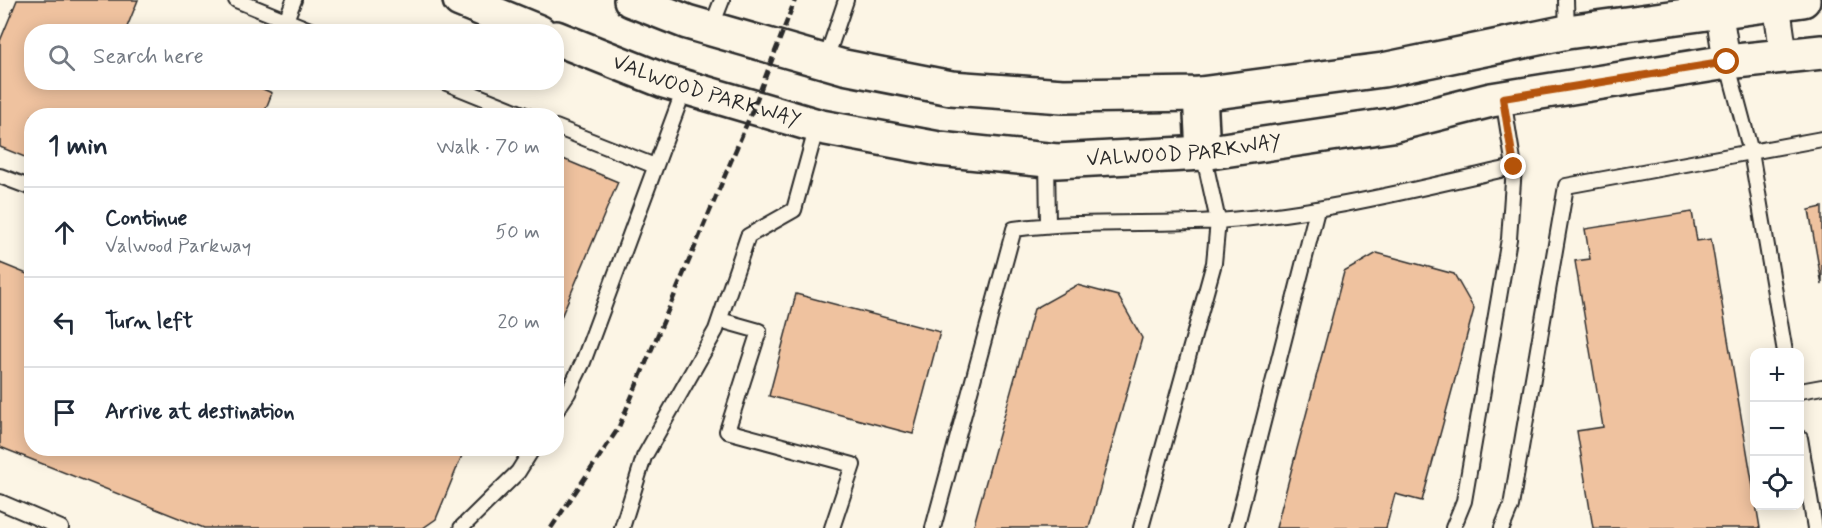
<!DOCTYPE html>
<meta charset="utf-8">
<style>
:root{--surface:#fff;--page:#f2f2f3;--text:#1f2937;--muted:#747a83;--line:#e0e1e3}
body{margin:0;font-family:Mynerve,sans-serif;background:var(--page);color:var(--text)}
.controls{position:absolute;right:18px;bottom:18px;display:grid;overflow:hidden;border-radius:12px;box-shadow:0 3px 15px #0003}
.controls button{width:54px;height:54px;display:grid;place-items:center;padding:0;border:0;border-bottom:2px solid var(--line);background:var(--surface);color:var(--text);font:30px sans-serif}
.stop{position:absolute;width:18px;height:18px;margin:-14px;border:4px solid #b45309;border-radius:50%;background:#fff}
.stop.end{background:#b45309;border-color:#fff;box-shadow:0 2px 6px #0008}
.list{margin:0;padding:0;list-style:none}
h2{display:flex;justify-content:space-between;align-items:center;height:78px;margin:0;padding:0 24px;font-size:26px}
h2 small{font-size:20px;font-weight:400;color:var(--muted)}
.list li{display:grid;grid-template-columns:39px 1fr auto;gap:18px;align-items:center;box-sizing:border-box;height:90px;padding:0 24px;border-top:2px solid var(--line)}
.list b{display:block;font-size:22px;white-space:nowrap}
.list p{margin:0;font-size:20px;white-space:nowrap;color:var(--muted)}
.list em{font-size:20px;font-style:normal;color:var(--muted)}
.icon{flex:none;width:33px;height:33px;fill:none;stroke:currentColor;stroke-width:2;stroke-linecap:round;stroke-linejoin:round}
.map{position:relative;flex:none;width:1822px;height:528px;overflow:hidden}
.search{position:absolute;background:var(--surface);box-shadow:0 3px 15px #0003;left:24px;top:24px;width:540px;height:66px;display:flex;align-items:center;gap:15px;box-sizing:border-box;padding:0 21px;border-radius:24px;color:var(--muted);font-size:22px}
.panel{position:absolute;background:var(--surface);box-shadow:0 3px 15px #0003;left:24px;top:108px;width:540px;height:348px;border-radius:24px}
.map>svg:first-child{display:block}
</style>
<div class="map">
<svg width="1822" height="528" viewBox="0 0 1822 528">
<rect width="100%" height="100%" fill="#fcf5e5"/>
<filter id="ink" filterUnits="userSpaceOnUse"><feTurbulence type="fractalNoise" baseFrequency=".0167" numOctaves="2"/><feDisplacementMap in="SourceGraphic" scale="12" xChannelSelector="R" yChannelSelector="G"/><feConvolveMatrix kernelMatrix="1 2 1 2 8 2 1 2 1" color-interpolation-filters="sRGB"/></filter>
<g filter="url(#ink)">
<path fill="#efc29f" stroke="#2b2b2b" stroke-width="1.5" d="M 17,0 L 138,0 L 125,32 L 32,32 L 32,82 L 247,82 L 272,93 L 263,116 L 32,116 L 32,160 L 0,147 L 0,41 Z
M 556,156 L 618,182 L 556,329 Z
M 1822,207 L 1822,285 L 1809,210 Z
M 1692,212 L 1697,241 L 1711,239 L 1760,528 L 1593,528 L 1577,431 L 1603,427 L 1575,261 L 1590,259 L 1585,229 Z
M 1377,253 L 1454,274 L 1474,309 L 1422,501 L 1395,494 L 1386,528 L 1276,528 L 1344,272 Z
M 0,263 L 32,276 L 32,448 L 465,448 L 436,519 L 423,528 L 204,528 L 0,447 Z
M 1077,285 L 1118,296 L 1142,338 L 1089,528 L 973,528 L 1034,309 Z
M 796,294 L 940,332 L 913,434 L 769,396 Z"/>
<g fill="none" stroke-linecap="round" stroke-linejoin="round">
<g stroke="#2b2b2b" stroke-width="18">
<path id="service" d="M 236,0 L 315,32
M 1566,0 L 1567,32
M 286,20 L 294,0
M 711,28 L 722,0
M 825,62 L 846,0
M 1727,62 L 1751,152 L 1785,352
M 444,82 L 528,116
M 556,127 L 655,166
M 1047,160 L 1048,224
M 0,176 L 32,188
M 720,320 L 759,331 L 727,431 L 853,465 L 832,528
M 556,390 L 568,393 L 583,362 L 685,87
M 1800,391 L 1822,387
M 556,411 L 568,393
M 1800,438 L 1815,528
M 0,502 L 61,528
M 461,528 L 518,472 L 533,448
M 622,528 L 644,457 L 716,330 L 748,236 L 794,210 L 817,126
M 933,528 L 1014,229 C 1082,220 1150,225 1218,221 C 1319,214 1416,189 1514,167
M 1141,528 L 1214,263 L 1218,221 L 1203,153
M 1236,528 L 1317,210
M 1453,528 L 1464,501 L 1509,239 L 1514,167 L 1503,98
M 1502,528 L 1511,506 L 1566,186 L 1822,139"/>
</g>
<g stroke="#2b2b2b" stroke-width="30">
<path id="minor" d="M 1717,0 L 1727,62
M 1776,0 L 1784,57"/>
</g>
<g stroke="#2b2b2b" stroke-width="38">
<g id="secondary">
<path d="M 460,0 L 539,32"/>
<path d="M 631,0 L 687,22 L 844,67 L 951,88 L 1063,96 L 1200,94 L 1383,70 L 1567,32 L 1803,0"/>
<path id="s1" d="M 556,38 L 664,81 L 821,127 L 939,149 L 1057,161 L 1203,153 L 1392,125 L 1491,100 L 1727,62 L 1822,52"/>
<path d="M 1200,94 L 1203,153"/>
</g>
</g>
<use href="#service" stroke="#fcf5e5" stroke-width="14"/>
<use href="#minor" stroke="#fcf5e5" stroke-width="26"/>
<use href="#secondary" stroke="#fcf5e5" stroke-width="33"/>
<path stroke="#2b2b2b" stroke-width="4.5" stroke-dasharray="9 4.5" stroke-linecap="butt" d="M 551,528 L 618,429 L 753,109 L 795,0"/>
</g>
</g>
<g fill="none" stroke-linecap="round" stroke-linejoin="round" filter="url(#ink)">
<path stroke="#b45309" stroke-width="8" d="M 1514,167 L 1503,98 L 1727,62"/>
</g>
<g text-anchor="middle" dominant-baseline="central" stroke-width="5" stroke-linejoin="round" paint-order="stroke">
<g font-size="21" fill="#2b2b2b" stroke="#fcf5e5">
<text stroke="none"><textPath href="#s1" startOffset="160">VALWOOD PARKWAY</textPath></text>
<text stroke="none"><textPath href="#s1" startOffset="646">VALWOOD PARKWAY</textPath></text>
</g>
</g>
</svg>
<div class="controls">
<button>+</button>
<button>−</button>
<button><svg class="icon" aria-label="locate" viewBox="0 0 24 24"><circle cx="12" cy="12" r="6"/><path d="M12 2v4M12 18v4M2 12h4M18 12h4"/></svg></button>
</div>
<div class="stop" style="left:1727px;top:62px"></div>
<div class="stop end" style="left:1514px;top:167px"></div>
<div class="search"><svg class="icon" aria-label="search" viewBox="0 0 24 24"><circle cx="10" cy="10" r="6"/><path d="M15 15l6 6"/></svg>Search here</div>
<section class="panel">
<h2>1 min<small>Walk · 70 m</small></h2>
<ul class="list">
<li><svg class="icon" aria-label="ahead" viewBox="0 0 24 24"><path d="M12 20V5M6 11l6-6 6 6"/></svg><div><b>Continue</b><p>Valwood Parkway</p></div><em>50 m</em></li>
<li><svg class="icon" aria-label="left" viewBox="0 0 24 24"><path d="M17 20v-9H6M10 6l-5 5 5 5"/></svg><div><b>Turn left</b></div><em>20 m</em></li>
<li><svg class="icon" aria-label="arrive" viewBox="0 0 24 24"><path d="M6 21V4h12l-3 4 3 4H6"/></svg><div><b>Arrive at destination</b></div></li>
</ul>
</section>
</div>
